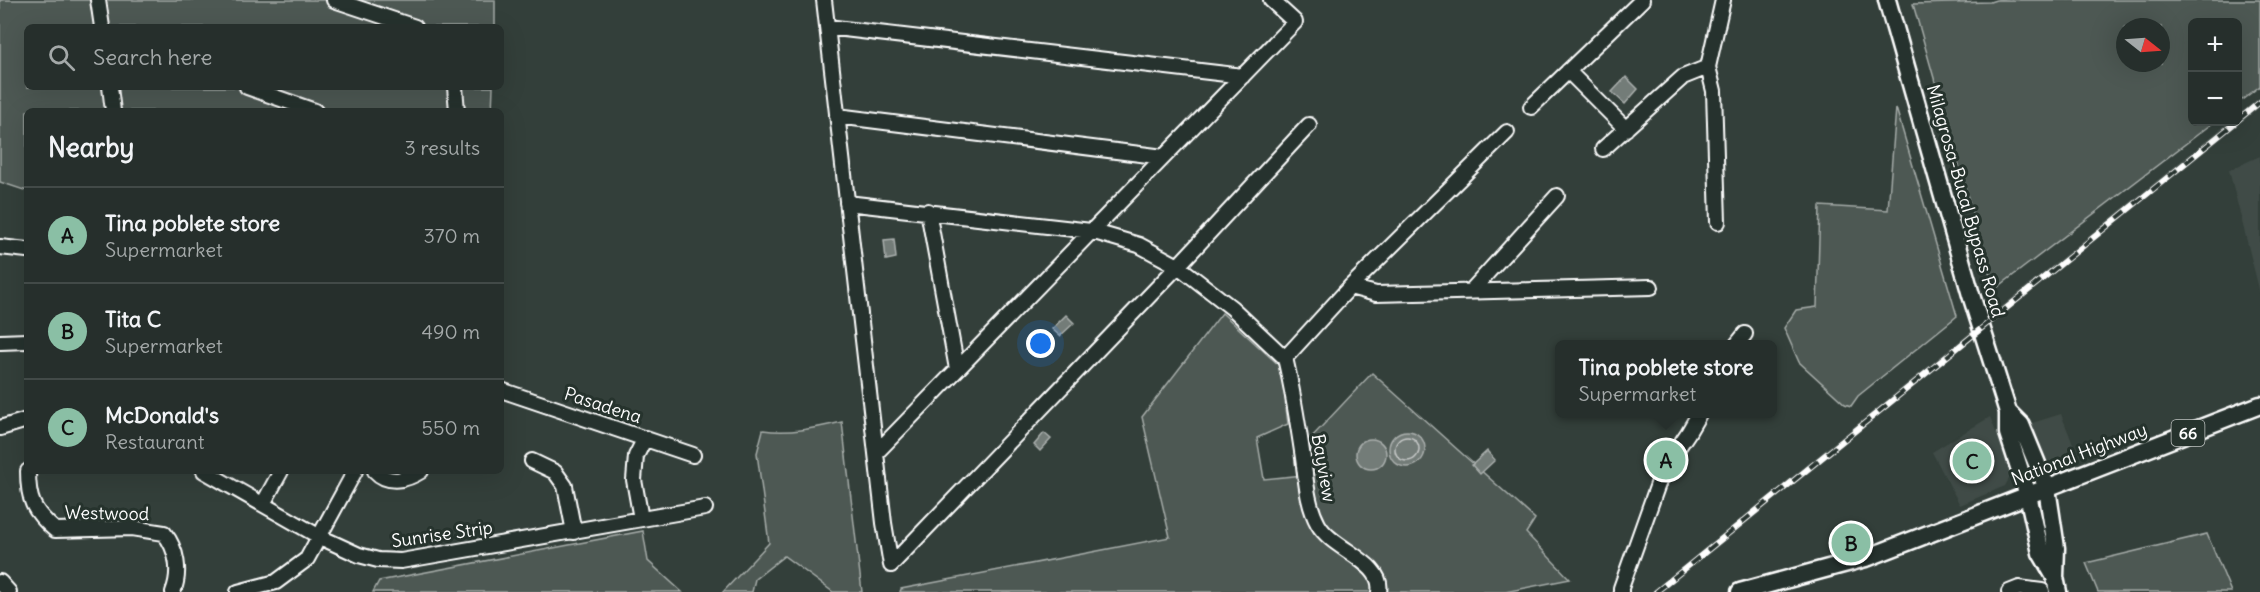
<!DOCTYPE html>
<meta charset="utf-8">
<style>
:root{--surface:#262f2c;--page:#323b38;--text:#f1f3f6;--muted:#a4a9a9;--line:#424a48;--accent:#8abfa5}
body{margin:0;font-family:Delius,sans-serif;background:var(--page);color:var(--text)}
.controls{position:absolute;right:18px;top:18px;display:grid;overflow:hidden;border-radius:9px;box-shadow:0 6px 24px #0002}
.controls button{width:54px;height:54px;display:grid;place-items:center;padding:0;border:0;border-bottom:2px solid var(--line);background:var(--surface);color:var(--text);font:30px sans-serif}
.compass{position:absolute;left:2116px;top:18px;width:54px;height:54px;border-radius:50%;background:var(--surface);box-shadow:0 6px 24px #0002;rotate:107deg}
.you{position:absolute;left:1041px;top:344px;width:21px;height:21px;margin:-15px;border:4px solid #fff;border-radius:50%;background:#1a73e8;box-shadow:0 0 0 9px #1a73e833}
.badge{display:grid;place-items:center;width:39px;height:39px;border-radius:50%;background:var(--accent);color:#111;font-size:20px;font-weight:700}
.pin{position:absolute;translate:-50% -50%;border:3px solid #fff;box-shadow:0 2px 6px #0006}
.popup{position:absolute;left:1555px;top:340px;width:222px;height:78px;box-sizing:border-box;display:grid;place-content:center;border-radius:9px;background:var(--surface);filter:drop-shadow(0 2px 4px #0005);font-size:20px;white-space:nowrap;color:var(--muted)}
.popup b{font-size:22px;color:var(--text)}
.popup::after{content:'';position:absolute;left:50%;top:100%;margin-left:-12px;border:12px solid transparent;border-top-color:var(--surface)}
.list{margin:0;padding:0;list-style:none}
h2{display:flex;justify-content:space-between;align-items:center;height:78px;margin:0;padding:0 24px;font-size:26px}
h2 small{font-size:20px;font-weight:400;color:var(--muted)}
.list li{display:grid;grid-template-columns:39px 1fr auto;gap:18px;align-items:center;box-sizing:border-box;height:96px;padding:0 24px;border-top:2px solid var(--line)}
.list b{display:block;font-size:22px;white-space:nowrap}
.list p{margin:0;font-size:20px;white-space:nowrap;color:var(--muted)}
.list em{font-size:20px;font-style:normal;color:var(--muted)}
.icon{flex:none;width:33px;height:33px;fill:none;stroke:currentColor;stroke-width:2;stroke-linecap:round;stroke-linejoin:round}
.map{position:relative;flex:none;width:2260px;height:592px;overflow:hidden}
.search{position:absolute;background:var(--surface);box-shadow:0 6px 24px #0002;left:24px;top:24px;width:480px;height:66px;display:flex;align-items:center;gap:15px;box-sizing:border-box;padding:0 21px;border-radius:9px;color:var(--muted);font-size:22px}
.panel{position:absolute;background:var(--surface);box-shadow:0 6px 24px #0002;left:24px;top:108px;width:480px;height:366px;border-radius:9px}
.map>svg:first-child{display:block}
</style>
<div class="map">
<svg width="2260" height="592" viewBox="0 0 2260 592">
<rect width="100%" height="100%" fill="#333f3a"/>
<filter id="ink" filterUnits="userSpaceOnUse"><feTurbulence type="fractalNoise" baseFrequency=".0167" numOctaves="2"/><feDisplacementMap in="SourceGraphic" scale="12" xChannelSelector="R" yChannelSelector="G"/><feConvolveMatrix kernelMatrix="1 2 1 2 8 2 1 2 1" color-interpolation-filters="sRGB"/></filter>
<g filter="url(#ink)">
<path fill="#404c47" d="M 2260,97 L 2260,107 L 1662,592 L 1650,592 L 2229,122 L 2238,122 L 2238,115 Z
M 2260,156 L 2260,293 L 2229,170 Z
M 2061,414 L 2078,457 L 2058,463 L 2049,461 L 2041,455 L 2029,424 Z
M 1990,417 L 2011,469 L 2010,477 L 2005,486 L 1960,505 L 1932,452 Z"/>
<path fill="#4d5853" stroke="#a6aca9" stroke-width="1.5" fill-rule="evenodd" d="M 0,0 L 495,0 L 495,27 L 27,27 L 27,87 L 493,87 L 492,111 L 27,111 L 27,191 L 0,182 Z
M 1996,0 L 2260,0 L 2260,86 L 2238,103 L 2238,22 L 2192,22 L 2192,122 L 2214,122 L 1994,290 L 1913,4 L 1990,2 ZM 2125,27 L 2161,27 L 2161,63 L 2125,63 Z
M 1896,108 L 1957,316 L 1858,396 L 1851,406 L 1845,404 L 1799,362 L 1784,328 L 1796,310 L 1817,307 L 1820,206 L 1888,210 Z
M 1222,313 L 1281,367 L 1288,424 L 1257,438 L 1264,479 L 1313,474 L 1310,439 L 1372,373 L 1535,519 L 1526,533 L 1570,579 L 1505,592 L 900,592 L 901,589 L 1170,537 L 1142,417 Z
M 842,422 L 862,592 L 833,592 L 784,556 L 755,579 L 752,592 L 723,592 L 769,543 L 757,453 L 763,430 C 790,434 816,428 842,422 Z
M 643,531 L 648,561 L 682,592 L 373,592 L 379,581 Z
M 2207,534 L 2231,592 L 2098,592 L 2086,563 Z"/>
<path fill="#737b78" stroke="#abb0ae" stroke-width="1.5" d="M 1626,77 L 1638,89 L 1625,104 L 1612,92 Z
M 894,239 L 896,258 L 886,260 L 884,240 Z
M 1066,315 L 1074,323 L 1060,336 L 1052,329 Z
M1389 449a18 18 0 1 1 36 0a18 18 0 1 1-36 0Z
M 1044,433 L 1051,439 L 1040,451 L 1034,445 Z
M1356 454a15 15 0 1 1 30 0a15 15 0 1 1-30 0Z
M 1487,451 L 1495,460 L 1480,474 L 1472,465 Z"/>
<g fill="none" stroke-linecap="round" stroke-linejoin="round">
<path stroke="#c7cac9" stroke-width="1.5" d="M1395 449a12 12 0 1 1 24 0a12 12 0 1 1-24 0Z"/>
<g stroke="#fff" stroke-width="18">
<path id="minor" d="M 98,0 L 102,27
M 334,0 L 415,27
M 824,0 L 884,523 L 891,565
M 827,27 L 1243,76
M 1708,67 L 1714,91 L 1718,222
M 1568,71 L 1626,129
M 110,87 L 113,111
M 247,87 L 315,111
M 455,87 L 457,111
M 1531,107 L 1642,0
M 837,116 L 1164,157
M 1603,149 L 1683,77 L 1708,67 L 1723,0
M 847,203 L 1091,231 L 1139,245 L 1178,266 L 1232,308 L 1285,358
M 928,211 L 957,369
M 0,247 L 27,250
M 1350,287 L 1376,294 L 1651,287
M 1470,292 L 1557,196
M 0,342 L 27,341
M 1737,344 L 1745,334
M 1285,358 L 1350,287 L 1507,132
M 1285,358 C 1293,391 1298,424 1303,458 C 1306,480 1307,504 1318,524 C 1332,550 1385,562 1379,592
M 501,390 L 693,455
M 0,428 L 27,420
M 876,453 L 1295,22 L 1271,0
M 532,461 L 555,472 L 565,486 L 574,532
M 28,471 C 28,500 33,511 55,530 L 132,528 L 164,533 C 177,549 181,572 173,592
M 204,471 L 320,537 L 359,555 L 378,560 L 401,561 L 705,508
M 375,471 C 388,485 407,480 421,471
M 263,504 L 281,471
M 641,519 L 634,480 L 636,456 L 645,438
M 891,565 L 1178,266 L 1309,125
M 0,582 L 9,592
M 238,592 L 276,582 L 307,559 L 355,471
M 1621,592 L 1621,588 L 1663,470 L 1688,433 L 1699,414
M 2009,592 L 2019,588 L 2042,591"/>
</g>
<g stroke="#fff" stroke-width="21">
<path id="major" d="M 1887,0 L 1971,295 L 2008,412 L 2008,433 L 2028,495 L 2041,553 L 2055,577
M 2008,412 L 2021,425 L 2047,488 L 2056,548 L 2055,577 L 2058,592
M 1740,592 L 1869,557 L 2260,405"/>
</g>
<use href="#minor" stroke="#26332d" stroke-width="14"/>
<use href="#major" stroke="#26332d" stroke-width="16"/>
<g stroke="#fff" stroke-width="6">
<path id="rail" d="M 2238,120 L 2260,102
M 1656,592 L 2236,122"/>
</g>
<use href="#rail" stroke="#26332d" stroke-width="4" stroke-dasharray="11" stroke-linecap="butt"/>
</g>
</g>
<g text-anchor="middle" dominant-baseline="central" stroke-width="6" stroke-linejoin="round" paint-order="stroke">
<rect fill="#26332d" stroke="#bec2c0" stroke-width="1.5" x="2171.5" y="420" width="33" height="26" rx="4.5"/>
<g font-size="16" font-weight="bold" fill="#fff">
<text x="2188" y="433">66</text>
</g>
<g font-size="18" fill="#fff" stroke="#26332d">
<text transform="translate(1966 201) rotate(74)">Milagrosa-Bucal Bypass Road</text>
<text transform="translate(603 405) rotate(18)">Pasadena</text>
<text transform="translate(2079 454) rotate(-21)">National Highway</text>
<text transform="translate(1324 468) rotate(80)">Bayview</text>
<text transform="translate(107 513) rotate(1)">Westwood</text>
<text transform="translate(442 534) rotate(-8)">Sunrise Strip</text>
</g>
</g>
</svg>
<div class="controls">
<button>+</button>
<button>−</button>
</div>
<svg class="compass" viewBox="-18 -18 36 36"><path d="M0-13l5 13h-10z" fill="#e53935"/><path d="M0 13l5-13h-10z" fill="#a4a9a9"/></svg>
<div class="you"></div>
<div class="pin badge" style="left:1666px;top:460px">A</div>
<div class="popup"><b>Tina poblete store</b>Supermarket</div>
<div class="pin badge" style="left:1851px;top:543px">B</div>
<div class="pin badge" style="left:1972px;top:461px">C</div>
<div class="search"><svg class="icon" aria-label="search" viewBox="0 0 24 24"><circle cx="10" cy="10" r="6"/><path d="M15 15l6 6"/></svg>Search here</div>
<section class="panel">
<h2>Nearby<small>3 results</small></h2>
<ul class="list">
<li><span class="badge">A</span><div><b>Tina poblete store</b><p>Supermarket</p></div><em>370 m</em></li>
<li><span class="badge">B</span><div><b>Tita C</b><p>Supermarket</p></div><em>490 m</em></li>
<li><span class="badge">C</span><div><b>McDonald's</b><p>Restaurant</p></div><em>550 m</em></li>
</ul>
</section>
</div>
